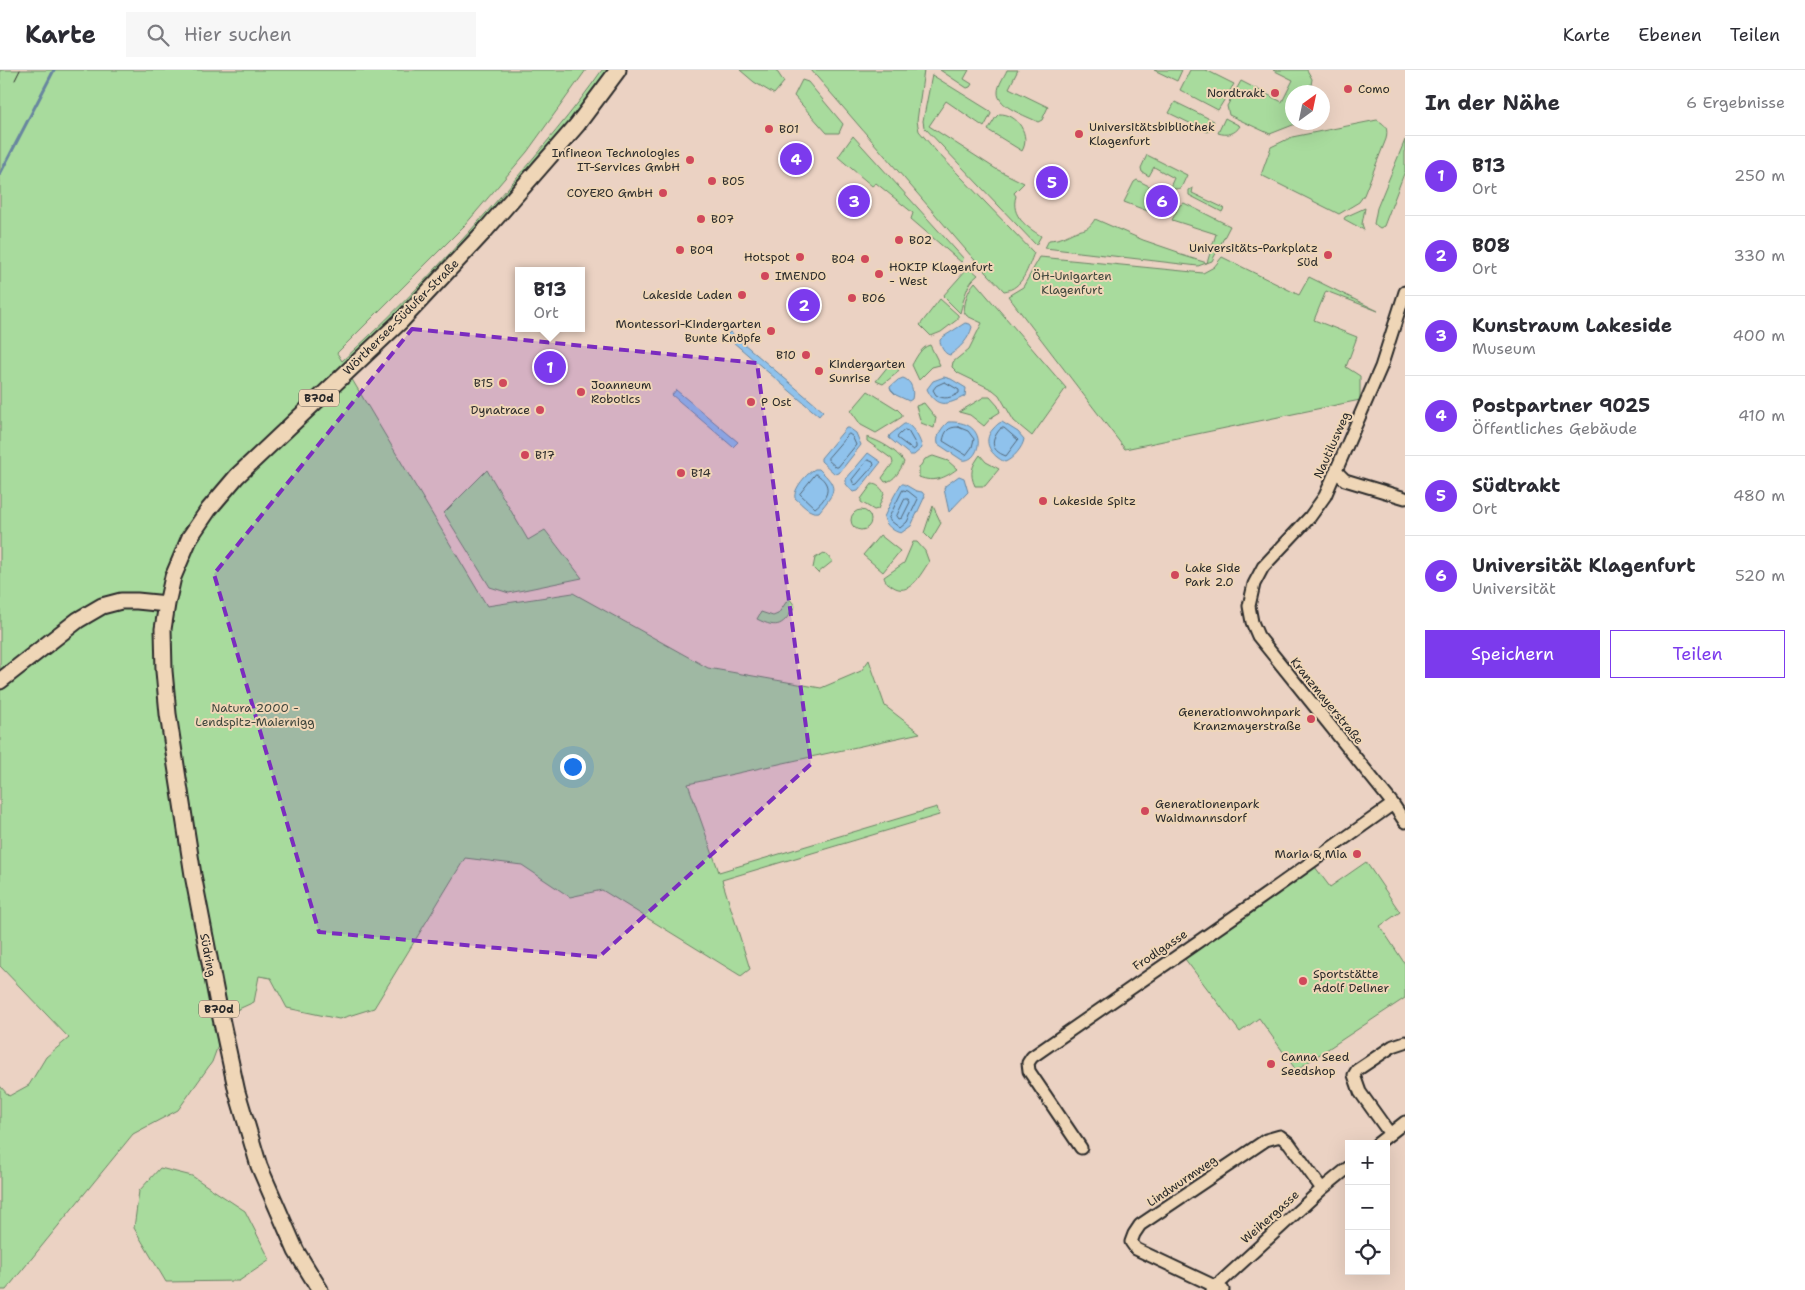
<!DOCTYPE html>
<html lang="de">
<meta charset="utf-8">
<style>
:root{--surface:#fff;--page:#f7f7f7;--text:#2b2b33;--muted:#7c7c81;--line:#e1e1e2;--accent:#7c3aed}
body{margin:0;font-family:"Shantell Sans",sans-serif;background:var(--page);color:var(--text)}
.controls{position:absolute;right:15px;bottom:15px;display:grid;overflow:hidden;border-radius:0px;box-shadow:0 5px 20px #0002}
.controls button{width:45px;height:45px;display:grid;place-items:center;padding:0;border:0;border-bottom:1px solid var(--line);background:var(--surface);color:var(--text);font:25px sans-serif}
.compass{position:absolute;left:1285px;top:15px;width:45px;height:45px;border-radius:50%;background:var(--surface);box-shadow:0 5px 20px #0002;rotate:33deg}
.you{position:absolute;left:572px;top:696px;width:18px;height:18px;margin:-12px;border:4px solid #fff;border-radius:50%;background:#1a73e8;box-shadow:0 0 0 8px #1a73e833}
.badge{display:grid;place-items:center;width:32px;height:32px;border-radius:50%;background:var(--accent);color:#fff;font-size:16px;font-weight:700}
.pin{position:absolute;translate:-50% -50%;border:2px solid #fff;box-shadow:0 1px 5px #0006}
.popup{position:absolute;left:515px;top:197px;width:70px;height:65px;box-sizing:border-box;display:grid;place-content:center;border-radius:0px;background:var(--surface);filter:drop-shadow(0 1px 4px #0005);font-size:16px;white-space:nowrap;color:var(--muted)}
.popup b{font-size:19px;color:var(--text)}
.popup::after{content:'';position:absolute;left:50%;top:100%;margin-left:-10px;border:10px solid transparent;border-top-color:var(--surface)}
.list{margin:0;padding:0;list-style:none}
h2{display:flex;justify-content:space-between;align-items:center;height:65px;margin:0;padding:0 20px;font-size:21px}
h2 small{font-size:16px;font-weight:400;color:var(--muted)}
.list li{display:grid;grid-template-columns:32px 1fr auto;gap:15px;align-items:center;box-sizing:border-box;height:80px;padding:0 20px;border-top:1px solid var(--line)}
.list b{display:block;font-size:19px;white-space:nowrap}
.list p{margin:0;font-size:16px;white-space:nowrap;color:var(--muted)}
.list em{font-size:16px;font-style:normal;color:var(--muted)}
.actions{display:flex;gap:10px;padding:15px 20px}
.actions a{flex:1;padding:11px 0;border:1px solid var(--accent);border-radius:0px;text-align:center;font-size:18px;color:var(--accent)}
.actions .main{background:var(--accent);color:#fff}
.icon{flex:none;width:28px;height:28px;fill:none;stroke:currentColor;stroke-width:2;stroke-linecap:round;stroke-linejoin:round}
.map{position:relative;flex:none;width:1405px;height:1220px;overflow:hidden}
header{display:flex;align-items:center;gap:30px;box-sizing:border-box;height:70px;padding:0 25px;background:var(--surface);border-bottom:1px solid var(--line)}
header strong{font-size:24px}
nav{display:flex;gap:28px;margin-inline-start:auto;font-size:18px}
.search{width:350px;height:45px;background:var(--page);display:flex;align-items:center;gap:12px;box-sizing:border-box;padding:0 18px;border-radius:0px;color:var(--muted);font-size:19px}
main{display:flex}
aside{flex:1;background:var(--surface)}
.map>svg:first-child{display:block}
</style>
<header>
<strong>Karte</strong>
<div class="search"><svg class="icon" aria-label="search" viewBox="0 0 24 24"><circle cx="10" cy="10" r="6"/><path d="M15 15l6 6"/></svg>Hier suchen</div>
<nav><a>Karte</a><a>Ebenen</a><a>Teilen</a></nav>
</header>
<main>
<div class="map">
<svg width="1405" height="1220" viewBox="0 0 1405 1220">
<rect width="100%" height="100%" fill="#ebd2c3"/>
<filter id="ink" filterUnits="userSpaceOnUse"><feTurbulence type="fractalNoise" baseFrequency=".02" numOctaves="2"/><feDisplacementMap in="SourceGraphic" scale="10" xChannelSelector="R" yChannelSelector="G"/><feConvolveMatrix kernelMatrix="1 2 1 2 8 2 1 2 1" color-interpolation-filters="sRGB"/></filter>
<g filter="url(#ink)">
<path fill="#a8db9d" stroke="#6a8364" d="M 0,0 L 586,0 L 527,82 L 465,155 L 337,283 L 342,291 C 401,238 455,179 507,119 C 540,80 573,42 602,0 L 607,0 C 530,108 439,204 344,296 L 487,536 L 573,523 L 708,598 L 821,618 L 861,601 L 869,590 L 885,636 L 920,663 L 688,714 L 719,802 L 937,737 L 939,745 L 722,810 L 750,899 L 741,906 L 602,820 L 570,827 L 522,795 L 465,788 L 374,938 L 339,949 L 287,938 L 271,908 L 259,906 L 254,932 L 230,943 L 212,992 L 178,1040 L 133,1064 L 6,1220 L 0,1220 L 0,1016 L 9,1026 L 29,1015 L 46,987 L 69,968 L 0,896 Z
M 740,0 L 776,0 L 784,12 L 774,24 L 754,12 Z
M 811,0 L 924,0 L 917,51 L 919,61 L 936,81 L 1034,183 C 1028,197 1023,219 1004,221 L 972,187 Z
M 940,0 L 969,0 L 964,9 L 972,14 L 970,17 L 967,18 Z
M 1007,0 L 1018,0 L 1009,18 L 1048,37 L 1042,50 L 1038,52 C 1027,46 997,37 998,22 C 998,15 1004,7 1007,0 Z
M 1154,0 L 1182,0 L 1177,11 Z
M 1190,0 L 1206,0 L 1234,14 L 1218,40 L 1180,20 Z
M 1273,0 L 1307,0 L 1312,9 L 1310,22 L 1292,22 L 1292,52 L 1298,53 L 1270,64 L 1229,45 L 1227,36 L 1241,11 L 1282,32 L 1293,10 Z
M 932,5 L 990,41 L 991,44 L 984,57 L 946,31 L 929,56 L 996,99 L 1024,113 L 1014,123 L 1016,126 C 1010,146 1027,157 1041,166 L 1036,175 L 924,57 L 923,51 Z
M 802,10 L 808,12 L 843,54 L 839,63 L 827,63 L 794,26 Z
M 1175,32 L 1214,51 L 1208,62 L 1169,43 Z
M 999,44 C 1018,43 1031,66 1022,81 L 988,60 L 996,47 Z
M 1225,48 L 1240,56 C 1235,64 1227,66 1218,63 Z
M 1377,50 C 1387,55 1388,59 1386,69 L 1364,125 L 1359,132 L 1339,144 L 1261,105 L 1271,77 L 1292,67 Z
M 853,66 L 964,189 L 961,192 L 911,149 L 913,143 L 876,113 L 872,116 L 838,87 Z
M 1405,70 L 1405,101 L 1384,156 L 1380,158 L 1374,154 L 1377,138 Z
M 1147,85 L 1187,105 L 1181,118 L 1176,119 L 1170,117 L 1174,108 L 1154,97 L 1149,106 L 1142,102 L 1141,98 Z
M 1137,110 L 1173,128 L 1173,134 L 1166,148 L 1124,132 L 1134,112 Z
M 1193,118 L 1192,123 L 1224,138 L 1222,142 L 1189,125 L 1189,120 Z
M 1184,133 L 1230,156 L 1212,191 L 1198,196 L 1045,178 L 1049,170 C 1060,169 1062,168 1072,163 C 1084,158 1087,162 1095,149 L 1143,170 L 1178,182 L 1178,184 L 1207,193 L 1216,164 L 1172,150 L 1180,135 Z
M 1365,138 L 1362,154 L 1364,160 L 1344,149 L 1345,147 Z
M 1040,187 L 1203,203 L 1214,197 L 1222,187 L 1299,225 L 1309,207 L 1378,241 L 1326,221 L 1314,250 L 1357,267 L 1346,297 L 1360,306 L 1360,330 L 1125,379 L 1008,226 L 1023,217 Z
M 966,200 L 972,200 L 978,205 C 966,214 964,229 960,243 L 943,226 Z
M 975,212 L 1066,318 L 1032,366 L 1014,351 L 999,325 L 993,320 L 958,303 L 952,297 L 953,292 L 969,279 L 982,253 L 967,246 L 964,242 C 965,231 967,221 975,212 Z
M 940,229 L 958,245 L 958,249 L 941,262 L 931,266 L 920,255 Z
M 930,275 L 940,295 L 932,297 L 919,310 L 912,295 C 916,288 921,277 930,275 Z
M 893,290 L 900,297 L 897,303 L 883,314 L 876,311 Z
M 868,321 L 897,339 L 902,344 L 902,347 L 876,363 L 861,355 L 851,341 Z
M 984,327 L 990,327 L 998,336 L 1000,342 L 992,347 L 984,356 L 970,345 L 959,342 Z
M 924,333 L 936,348 L 934,358 L 921,353 L 916,336 Z
M 867,367 C 879,371 897,380 904,392 C 900,400 895,411 885,412 L 882,408 L 893,393 L 892,389 L 867,371 Z
M 980,385 L 986,392 L 999,399 L 985,416 L 975,416 C 969,403 972,396 980,385 Z
M 933,386 L 948,391 L 957,399 C 945,408 934,413 919,407 L 919,398 L 925,389 Z
M 487,400 L 528,470 L 545,460 L 582,508 L 509,523 L 490,517 L 444,443 Z
M 872,414 C 877,414 883,419 884,424 L 878,439 L 874,440 L 861,432 L 861,429 Z
M 933,436 L 941,453 L 931,470 L 924,463 Z
M851 450a10 10 0 1 1 20 0a10 10 0 1 1-20 0Z
M 880,465 L 900,481 L 883,502 L 863,485 Z
M 913,472 L 917,472 L 925,481 L 929,492 C 920,505 909,528 892,516 C 888,513 885,512 884,507 L 904,493 Z
M 824,483 L 833,491 L 818,503 L 813,498 L 815,488 Z
M 789,528 L 795,536 C 783,555 779,560 757,549 L 761,542 L 773,546 L 778,544 Z
M 1366,792 L 1400,842 L 1380,856 L 1405,894 L 1405,928 L 1296,1000 L 1259,948 L 1240,962 L 1185,889 L 1315,797 L 1330,817 Z
M 160,1098 L 192,1106 L 245,1141 L 270,1190 L 239,1211 L 166,1212 L 134,1158 L 139,1121 Z"/>
<path fill="#8fc2ec" stroke="#67869f" d="M 965,253 L 970,254 L 972,257 C 969,269 960,278 950,285 C 944,284 940,276 940,270 L 943,267 Z
M 730,262 L 823,341 L 819,346 L 726,266 Z
M 944,307 L 951,309 L 966,318 L 965,326 C 948,335 936,339 927,319 L 933,311 Z
M 903,308 C 912,311 914,321 912,329 L 909,331 L 896,325 L 891,320 L 890,317 L 898,310 Z
M 676,320 L 738,372 L 733,377 L 672,325 Z
M 948,352 C 992,350 980,394 962,390 L 938,374 C 936,366 942,357 948,352 Z
M 1002,352 L 1018,362 L 1024,369 C 1023,377 1013,389 1005,392 C 992,386 981,372 993,359 C 996,356 998,353 1002,352 Z
M 904,354 L 907,354 C 914,358 921,370 922,378 L 914,385 L 910,385 L 889,368 L 890,365 Z
M 846,358 L 849,358 L 856,363 L 861,375 L 839,403 L 835,404 L 821,391 L 821,388 Z
M 868,383 L 881,392 L 858,421 L 853,422 L 846,414 L 846,409 Z
M 815,399 L 819,399 C 839,418 836,421 819,442 C 809,444 802,434 795,428 C 793,419 807,403 815,399 Z
M 959,406 L 964,408 L 968,422 L 949,442 L 944,419 L 945,416 Z
M 901,414 L 904,414 L 916,421 L 922,422 L 925,426 L 911,456 L 901,463 C 894,462 885,455 884,447 L 894,426 Z"/>
<g fill="none" stroke-linecap="round" stroke-linejoin="round">
<path stroke="#536778" stroke-width="1" d="M 945,312 L 959,320 L 959,323 C 951,328 944,330 936,325 L 933,320 L 936,316 Z
M 958,357 L 968,361 L 974,369 L 972,377 L 966,385 L 943,371 C 945,361 948,357 958,357 Z
M 1001,358 L 1004,358 L 1018,370 L 1006,386 C 989,380 991,369 1001,358 Z
M 905,360 L 908,361 L 916,375 L 916,378 L 913,380 L 897,368 L 898,366 Z
M 849,364 L 852,366 L 856,375 L 838,397 L 836,397 L 828,390 L 828,388 Z
M 868,390 L 873,392 L 874,395 L 857,414 L 854,415 L 852,410 Z
M 816,404 C 833,414 829,427 815,438 L 800,424 Z
M 903,420 L 908,421 L 918,429 L 907,452 L 900,458 L 891,451 L 889,448 Z
M 905,429 L 908,429 L 910,432 L 902,448 L 899,449 L 897,446 Z"/>
<path stroke="#67869f" stroke-width="3" d="M 0,104 L 54,0"/>
<g stroke="#2b2b2b" stroke-width="15">
<path id="minor" d="M 1405,222 L 1381,297 L 1325,426 L 1310,447 L 1263,497 L 1254,514 L 1249,536 L 1252,552 L 1258,566 L 1393,734 L 1405,752
M 1336,401 L 1345,410 L 1405,428
M 1390,1064 L 1360,1022 L 1354,1005 L 1357,1000 L 1393,976 L 1405,972
M 1377,1074 L 1405,1052
M 1081,1078 L 1029,1001 L 1028,993 L 1032,987 L 1261,828 L 1393,734
M 1212,1220 L 1322,1119 L 1349,1097
M 1223,1220 L 1136,1179 L 1131,1172 L 1134,1164 L 1140,1155 L 1266,1070 L 1280,1066 L 1289,1073 L 1322,1119"/>
</g>
<g stroke="#2b2b2b" stroke-width="19">
<path id="major" d="M 0,611 L 78,550 L 102,536 L 121,531 L 137,531 L 167,534
M 320,1220 L 296,1181 L 259,1096 L 237,1022 L 219,939 L 193,805 L 168,644 L 164,601 L 163,559 L 167,534 L 173,507 L 190,467 L 209,439 L 237,406 L 402,250 L 482,164 L 577,55 L 618,0"/>
</g>
<use href="#minor" stroke="#efd6b7" stroke-width="11"/>
<use href="#major" stroke="#efd6b7" stroke-width="15"/>
<path stroke="#2b2b2b" stroke-width="1" d="M 15,10 L 20,0"/>
</g>
</g>
<path fill="#7b2cbf" fill-opacity="0.2" stroke="#7b2cbf" stroke-width="4" stroke-dasharray="10 6" stroke-linejoin="round" d="M 412,259 L 757,293 L 811,694 L 599,887 L 319,862 L 214,504 Z"/>
<g fill="#d1495b" stroke="#efd6b7" stroke-width="2">
<circle cx="1348" cy="19" r="5"/>
<circle cx="1275" cy="23" r="5"/>
<circle cx="769" cy="59" r="5"/>
<circle cx="1079" cy="64" r="5"/>
<circle cx="690" cy="90" r="5"/>
<circle cx="712" cy="111" r="5"/>
<circle cx="663" cy="123" r="5"/>
<circle cx="701" cy="149" r="5"/>
<circle cx="899" cy="170" r="5"/>
<circle cx="680" cy="180" r="5"/>
<circle cx="1328" cy="185" r="5"/>
<circle cx="800" cy="187" r="5"/>
<circle cx="865" cy="189" r="5"/>
<circle cx="879" cy="204" r="5"/>
<circle cx="765" cy="206" r="5"/>
<circle cx="742" cy="225" r="5"/>
<circle cx="852" cy="228" r="5"/>
<circle cx="771" cy="261" r="5"/>
<circle cx="806" cy="285" r="5"/>
<circle cx="819" cy="301" r="5"/>
<circle cx="503" cy="313" r="5"/>
<circle cx="581" cy="322" r="5"/>
<circle cx="751" cy="332" r="5"/>
<circle cx="540" cy="340" r="5"/>
<circle cx="525" cy="385" r="5"/>
<circle cx="681" cy="403" r="5"/>
<circle cx="1043" cy="431" r="5"/>
<circle cx="1175" cy="505" r="5"/>
<circle cx="1311" cy="649" r="5"/>
<circle cx="1145" cy="741" r="5"/>
<circle cx="1357" cy="784" r="5"/>
<circle cx="1303" cy="911" r="5"/>
<circle cx="1271" cy="994" r="5"/>
</g>
<g text-anchor="middle" dominant-baseline="central" stroke-width="4" stroke-linejoin="round" paint-order="stroke">
<g fill="#efd6b7" stroke="#665e55" stroke-width="1">
<rect x="299" y="319.5" width="40" height="17" rx="4"/>
<rect x="199" y="930.5" width="40" height="17" rx="4"/>
</g>
<g font-size="11" font-weight="bold" fill="#2b2b2b">
<text x="319" y="328">B70d</text>
<text x="219" y="939">B70d</text>
</g>
<g font-size="12" fill="#2b2b2b" stroke="#efd6b7" text-anchor="start">
<text x="1358" y="19">Como</text>
<text x="1265" y="23" text-anchor="end">Nordtrakt</text>
<text x="1089" y="57">Universitätsbibliothek<tspan x="1089" dy="14">Klagenfurt</tspan></text>
<text x="779" y="59">B01</text>
<text x="680" y="83" text-anchor="end">Infineon Technologies<tspan x="680" dy="14">IT-Services GmbH</tspan></text>
<text x="722" y="111">B05</text>
<text x="653" y="123" text-anchor="end">COYERO GmbH</text>
<text x="711" y="149">B07</text>
<text x="909" y="170">B02</text>
<text x="1318" y="178" text-anchor="end">Universitäts-Parkplatz<tspan x="1318" dy="14">Süd</tspan></text>
<text x="690" y="180">B09</text>
<text x="790" y="187" text-anchor="end">Hotspot</text>
<text x="855" y="189" text-anchor="end">B04</text>
<text x="889" y="197">HOKIP Klagenfurt<tspan x="889" dy="14">- West</tspan></text>
<text x="775" y="206">IMENDO</text>
<text x="732" y="225" text-anchor="end">Lakeside Laden</text>
<text x="862" y="228">B06</text>
<text x="761" y="254" text-anchor="end">Montessori-Kindergarten<tspan x="761" dy="14">Bunte Knöpfe</tspan></text>
<text x="796" y="285" text-anchor="end">B10</text>
<text x="829" y="294">Kindergarten<tspan x="829" dy="14">Sunrise</tspan></text>
<text x="493" y="313" text-anchor="end">B15</text>
<text x="591" y="315">Joanneum<tspan x="591" dy="14">Robotics</tspan></text>
<text x="761" y="332">P Ost</text>
<text x="530" y="340" text-anchor="end">Dynatrace</text>
<text x="535" y="385">B17</text>
<text x="691" y="403">B14</text>
<text x="1053" y="431">Lakeside Spitz</text>
<text x="1185" y="498">Lake Side<tspan x="1185" dy="14">Park 2.0</tspan></text>
<text x="1301" y="642" text-anchor="end">Generationwohnpark<tspan x="1301" dy="14">Kranzmayerstraße</tspan></text>
<text x="1155" y="734">Generationenpark<tspan x="1155" dy="14">Waidmannsdorf</tspan></text>
<text x="1347" y="784" text-anchor="end">Maria &amp; Mia</text>
<text x="1313" y="904">Sportstätte<tspan x="1313" dy="14">Adolf Deliner</tspan></text>
<text x="1281" y="987">Canna Seed<tspan x="1281" dy="14">Seedshop</tspan></text>
</g>
<g font-size="12" fill="#3e453c" stroke="#efd6b7">
<text x="1072" y="206">ÖH-Unigarten<tspan x="1072" dy="14">Klagenfurt</tspan></text>
<text x="255" y="638">Natura 2000 -<tspan x="255" dy="14">Lendspitz-Maiernigg</tspan></text>
</g>
<g font-size="12" fill="#2b2b2b" stroke="#efd6b7">
<text transform="translate(401 247) rotate(-45)">Wörthersee-Südufer-Straße</text>
<text transform="translate(1332 375) rotate(-66)">Nautilusweg</text>
<text transform="translate(1327 631) rotate(51)">Kranzmayerstraße</text>
<text transform="translate(1160 880) rotate(-34)">Frodlgasse</text>
<text transform="translate(208 885) rotate(79)">Südring</text>
<text transform="translate(1182 1111) rotate(-34)">Lindwurmweg</text>
<text transform="translate(1270 1147) rotate(-42)">Weihergasse</text>
</g>
</g>
</svg>
<div class="controls">
<button>+</button>
<button>−</button>
<button><svg class="icon" aria-label="locate" viewBox="0 0 24 24"><circle cx="12" cy="12" r="6"/><path d="M12 2v4M12 18v4M2 12h4M18 12h4"/></svg></button>
</div>
<svg class="compass" viewBox="-18 -18 36 36"><path d="M0-13l5 13h-10z" fill="#e53935"/><path d="M0 13l5-13h-10z" fill="#7c7c81"/></svg>
<div class="you"></div>
<div class="pin badge" style="left:550px;top:297px">1</div>
<div class="popup"><b>B13</b>Ort</div>
<div class="pin badge" style="left:804px;top:235px">2</div>
<div class="pin badge" style="left:854px;top:131px">3</div>
<div class="pin badge" style="left:796px;top:89px">4</div>
<div class="pin badge" style="left:1052px;top:112px">5</div>
<div class="pin badge" style="left:1162px;top:131px">6</div>
</div>
<aside>
<h2>In der Nähe<small>6 Ergebnisse</small></h2>
<ul class="list">
<li><span class="badge">1</span><div><b>B13</b><p>Ort</p></div><em>250 m</em></li>
<li><span class="badge">2</span><div><b>B08</b><p>Ort</p></div><em>330 m</em></li>
<li><span class="badge">3</span><div><b>Kunstraum Lakeside</b><p>Museum</p></div><em>400 m</em></li>
<li><span class="badge">4</span><div><b>Postpartner 9025</b><p>Öffentliches Gebäude</p></div><em>410 m</em></li>
<li><span class="badge">5</span><div><b>Südtrakt</b><p>Ort</p></div><em>480 m</em></li>
<li><span class="badge">6</span><div><b>Universität Klagenfurt</b><p>Universität</p></div><em>520 m</em></li>
</ul>
<div class="actions"><a class="main">Speichern</a><a>Teilen</a></div>
</aside>
</main>
